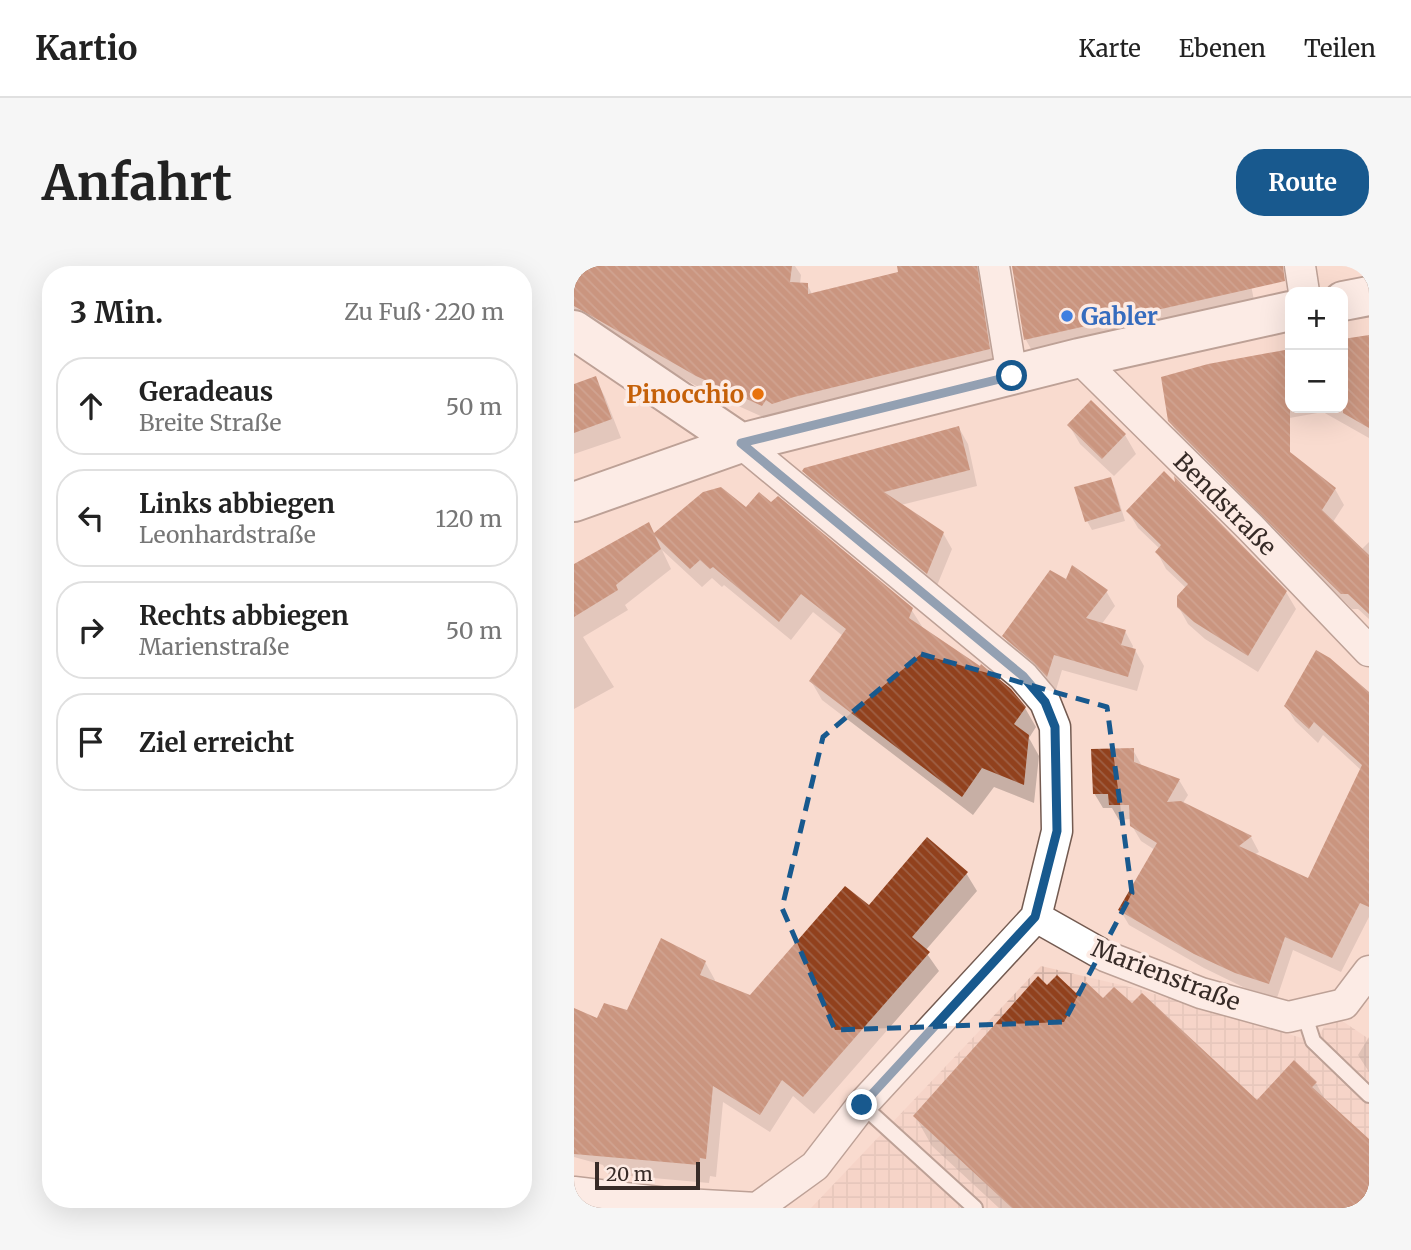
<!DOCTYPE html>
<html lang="de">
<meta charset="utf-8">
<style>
:root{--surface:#fff;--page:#f6f6f6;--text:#222;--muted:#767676;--line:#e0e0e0;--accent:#18598e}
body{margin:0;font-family:Merriweather,serif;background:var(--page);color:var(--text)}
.controls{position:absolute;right:21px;top:21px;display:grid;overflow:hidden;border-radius:14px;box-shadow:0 7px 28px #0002}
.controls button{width:63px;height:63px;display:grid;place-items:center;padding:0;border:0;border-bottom:2px solid var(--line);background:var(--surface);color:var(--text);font:35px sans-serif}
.scale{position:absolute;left:21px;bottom:18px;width:105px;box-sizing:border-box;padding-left:7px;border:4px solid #372b27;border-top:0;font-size:19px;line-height:24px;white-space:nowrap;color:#372b27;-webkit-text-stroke:5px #fdebe4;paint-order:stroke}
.stop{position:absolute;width:21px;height:21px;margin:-16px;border:5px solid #18598e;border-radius:50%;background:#fff}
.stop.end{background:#18598e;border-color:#fff;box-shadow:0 2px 7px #0008}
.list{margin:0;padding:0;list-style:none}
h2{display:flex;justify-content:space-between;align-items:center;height:91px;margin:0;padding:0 28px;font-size:30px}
h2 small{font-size:23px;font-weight:400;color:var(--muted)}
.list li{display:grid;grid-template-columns:46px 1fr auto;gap:21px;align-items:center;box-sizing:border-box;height:98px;margin:0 14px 14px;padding:0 14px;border:2px solid var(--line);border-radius:28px}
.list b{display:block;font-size:26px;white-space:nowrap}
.list p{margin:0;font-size:23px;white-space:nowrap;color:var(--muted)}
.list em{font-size:23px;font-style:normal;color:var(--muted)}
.icon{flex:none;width:38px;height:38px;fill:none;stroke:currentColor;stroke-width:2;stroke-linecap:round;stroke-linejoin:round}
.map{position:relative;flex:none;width:795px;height:942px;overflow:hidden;border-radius:28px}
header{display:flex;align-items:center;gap:42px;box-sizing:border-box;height:98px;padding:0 35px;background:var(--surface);border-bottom:2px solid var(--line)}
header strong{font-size:33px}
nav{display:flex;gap:38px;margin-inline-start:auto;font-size:24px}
.intro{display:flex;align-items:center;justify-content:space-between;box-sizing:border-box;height:168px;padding:0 42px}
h1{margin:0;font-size:49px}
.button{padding:18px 32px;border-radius:28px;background:var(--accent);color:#fff;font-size:24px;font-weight:700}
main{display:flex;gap:42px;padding:0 42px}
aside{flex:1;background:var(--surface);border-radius:28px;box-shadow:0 7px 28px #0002}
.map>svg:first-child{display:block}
</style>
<header>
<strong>Kartio</strong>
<nav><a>Karte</a><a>Ebenen</a><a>Teilen</a></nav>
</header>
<div class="intro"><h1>Anfahrt</h1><a class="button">Route</a></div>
<main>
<aside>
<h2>3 Min.<small>Zu Fuß · 220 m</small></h2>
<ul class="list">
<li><svg class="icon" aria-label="ahead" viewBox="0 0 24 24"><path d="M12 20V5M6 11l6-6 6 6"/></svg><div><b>Geradeaus</b><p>Breite Straße</p></div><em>50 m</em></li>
<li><svg class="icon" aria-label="left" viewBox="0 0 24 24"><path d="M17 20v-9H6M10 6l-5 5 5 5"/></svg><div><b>Links abbiegen</b><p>Leonhardstraße</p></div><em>120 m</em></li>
<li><svg class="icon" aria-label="right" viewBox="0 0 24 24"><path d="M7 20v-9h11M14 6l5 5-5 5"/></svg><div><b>Rechts abbiegen</b><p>Marienstraße</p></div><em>50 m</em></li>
<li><svg class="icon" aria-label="arrive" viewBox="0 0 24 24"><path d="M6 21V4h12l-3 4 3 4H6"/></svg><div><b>Ziel erreicht</b></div></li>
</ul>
</aside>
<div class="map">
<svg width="795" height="942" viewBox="0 0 795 942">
<defs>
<pattern id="industrial-grid" width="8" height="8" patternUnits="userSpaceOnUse" patternTransform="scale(1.75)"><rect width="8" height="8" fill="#f2cdbf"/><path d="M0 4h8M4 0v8" fill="none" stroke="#d0b0a4"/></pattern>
<pattern id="building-back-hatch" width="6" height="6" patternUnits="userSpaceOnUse" patternTransform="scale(1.75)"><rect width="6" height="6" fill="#91411d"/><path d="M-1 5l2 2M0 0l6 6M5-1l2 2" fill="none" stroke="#9e6045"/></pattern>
</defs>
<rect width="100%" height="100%" fill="#f9dbcf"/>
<path fill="url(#industrial-grid)" d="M 467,700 L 564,723 L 741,776 L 758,748 L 795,773 L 795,942 L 237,942 Z"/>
<path fill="#0003" d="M 0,0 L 221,0 L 227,9 L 226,18 L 233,18 L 238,28 L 326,8 L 325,0 L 423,0 L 424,99 L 209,154 L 202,148 L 198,155 L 133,126 L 0,50 Z
M 438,0 L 673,0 L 681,39 L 461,90 L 452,74 Z
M 795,70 L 795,172 L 749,146 L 677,159 L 761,223 L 770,239 L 759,256 L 787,284 L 795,276 L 795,353 L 784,343 L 778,343 L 605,171 L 596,155 L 634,100 L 716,85 L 716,142 L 769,142 L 769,75 Z
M 21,112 L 31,131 L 47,172 L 0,188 L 0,120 Z
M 495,159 L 551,169 L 562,188 L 540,210 L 506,178 Z
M 385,162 L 394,178 L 403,220 L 327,239 L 369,267 L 378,283 L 362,322 L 239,221 L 230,205 Z
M 536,213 L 541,222 L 551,255 L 518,264 L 513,255 Z
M 173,243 L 337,343 L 349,362 L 451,442 L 462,461 L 455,472 L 465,490 L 460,537 L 420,521 L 399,549 L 248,434 L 237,415 L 269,370 L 239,346 L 217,374 L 150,319 L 148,321 L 138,312 L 128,321 L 88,284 L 97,303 L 51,339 L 54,344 L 9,371 L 40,421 L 0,443 L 0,300 L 81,269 Z
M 554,245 L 712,326 L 722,343 L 684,406 L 631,373 L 614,358 L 604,340 L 612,322 L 592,303 L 583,286 L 586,283 L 564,262 Z
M 493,316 L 532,325 L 541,340 L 527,359 L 551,365 L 559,380 L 558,384 L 561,384 L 570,400 L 563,425 L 488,404 L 482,424 L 471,412 L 439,385 L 430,370 Z
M 755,393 L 795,428 L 795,651 L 767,706 L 719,684 L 703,732 L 671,722 L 630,702 L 555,659 L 546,644 L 581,584 L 567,575 L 558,560 L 557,553 L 545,554 L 538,542 L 529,542 L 520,527 L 559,484 L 568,500 L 605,514 L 614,529 L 609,537 L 677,571 L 685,586 L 680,589 L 735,614 L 787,504 L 749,469 L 744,477 L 721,455 L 712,440 Z
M 392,607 L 403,625 L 351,685 L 365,705 L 240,848 L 219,830 L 196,866 L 149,836 L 142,911 L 136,910 L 135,917 L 34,908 L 29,899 L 0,891 L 0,744 L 24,754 L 54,746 L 131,696 L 141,714 L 140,717 L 176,731 L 295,641 Z
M 474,722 L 530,735 L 683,836 L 742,817 L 754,839 L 795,876 L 795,942 L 425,942 L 358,880 L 341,850 Z
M 795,771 L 795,806 L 784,789 Z"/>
<path fill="url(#building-back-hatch)" d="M 0,0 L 218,0 L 216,16 L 234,17 L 234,28 L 324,6 L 323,0 L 403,0 L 416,83 L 220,131 L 198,138 L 192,134 L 188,140 L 122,110 L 0,40 Z
M 438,0 L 709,0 L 711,15 L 450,74 Z
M 795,69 L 795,162 L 769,147 L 769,73 Z
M 716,83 L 716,186 L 762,222 L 748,244 L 795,289 L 795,348 L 774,328 L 767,328 L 735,297 L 594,155 L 587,111 L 634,98 Z
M 22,110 L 38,153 L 0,167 L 0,118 Z
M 517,134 L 552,168 L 528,193 L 493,159 Z
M 385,160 L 396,204 L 310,226 L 370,266 L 353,308 L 228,205 L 230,202 Z
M 590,205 L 601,216 L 600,210 L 713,325 L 674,390 L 620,356 L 603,341 L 603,330 L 614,318 L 581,286 L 587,279 L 552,245 Z
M 537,211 L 547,245 L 511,256 L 500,221 Z
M 147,221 L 172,241 L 185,226 L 197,236 L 204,230 L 339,342 L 335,352 L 406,400 L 407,398 L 437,423 L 452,441 L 440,458 L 455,469 L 450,519 L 408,502 L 388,531 L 235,415 L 272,363 L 227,328 L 205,356 L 139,301 L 136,303 L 126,294 L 116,303 L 81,270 L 87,283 L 42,319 L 44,324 L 0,351 L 0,298 L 75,256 L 80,267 L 129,226 Z
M 498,299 L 534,324 L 512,352 L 552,364 L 547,379 L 562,383 L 554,411 L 480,389 L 473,411 L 460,397 L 428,370 L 476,304 L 492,313 Z
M 742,384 L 756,392 L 795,426 L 795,641 L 786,637 L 758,692 L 711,671 L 695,718 L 661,707 L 620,688 L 544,644 L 583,577 L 556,560 L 555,539 L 535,539 L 534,528 L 519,528 L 517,483 L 560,482 L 560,496 L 606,513 L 593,536 L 607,535 L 678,570 L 665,580 L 734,612 L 788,499 L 740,456 L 735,463 L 710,440 Z
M 353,571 L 394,606 L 338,671 L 356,686 L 229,831 L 208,814 L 186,849 L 139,820 L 132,893 L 126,892 L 125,899 L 0,888 L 0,742 L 23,752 L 30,737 L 53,744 L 87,672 L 132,695 L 126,709 L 176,729 L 271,620 L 295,639 Z
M 483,709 L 502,727 L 512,716 L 529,732 L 540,721 L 558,737 L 568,727 L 683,834 L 720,794 L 743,816 L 738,821 L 795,873 L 795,942 L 438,942 L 339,850 L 464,710 L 473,719 Z"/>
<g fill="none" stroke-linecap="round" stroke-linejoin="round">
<g stroke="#745b51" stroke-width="18">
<path id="lane" d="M 730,747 L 739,775 L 795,829
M 288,839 L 401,942"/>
</g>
<g stroke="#745b51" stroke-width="33">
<path id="street" d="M 420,0 L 438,110
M 726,0 L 730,26
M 505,92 L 676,261 L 795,385
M 167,177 L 449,410 L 471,436 L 481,461 L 483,565 L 462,651
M 0,926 L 93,937 L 183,942 L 241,900 L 288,839 L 462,651 L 531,690 L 627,727 L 714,751 L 770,738 L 795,705"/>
</g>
<g stroke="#745b51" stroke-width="42">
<path id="secondary" d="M 769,35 L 795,30
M 0,64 L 167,177
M 0,236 L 167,177 L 505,92 L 716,45"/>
</g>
<use href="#lane" stroke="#fff" stroke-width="14"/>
<use href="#street" stroke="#fff" stroke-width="30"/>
<use href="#secondary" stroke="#fff" stroke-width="38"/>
</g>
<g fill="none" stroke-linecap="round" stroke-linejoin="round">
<path stroke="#18598e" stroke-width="9" d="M 288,839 L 461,651 L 483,565 L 481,461 L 471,436 L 449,410 L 167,177 L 438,110"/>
</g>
<path d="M0 0H795V942H0ZM 347,388 L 533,441 L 558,627 L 490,756 L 261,764 L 208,642 L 249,471 Z" fill="#f9dbcf" fill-opacity=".55" fill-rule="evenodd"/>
<path fill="none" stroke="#18598e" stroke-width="5" stroke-dasharray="14 9" stroke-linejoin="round" d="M 347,388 L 533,441 L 558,627 L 490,756 L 261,764 L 208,642 L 249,471 Z"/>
<circle fill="#3f7fe0" stroke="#fdebe4" stroke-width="2.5" cx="493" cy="50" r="7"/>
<circle fill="#e8710a" stroke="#fdebe4" stroke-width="2.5" cx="184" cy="128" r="7"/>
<g text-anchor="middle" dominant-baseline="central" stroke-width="7" stroke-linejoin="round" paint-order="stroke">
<g font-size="24" font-weight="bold" fill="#366cbe" stroke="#fdebe4" text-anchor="start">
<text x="507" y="50">Gabler</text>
</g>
<g font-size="24" font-weight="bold" fill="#c56008" stroke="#fdebe4" text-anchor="end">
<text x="170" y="128">Pinocchio</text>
</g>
<g font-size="24" fill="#372b27" stroke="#fdebe4">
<text transform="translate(651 238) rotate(45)">Bendstraße</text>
<text transform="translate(592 709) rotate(21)">Marienstraße</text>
</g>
</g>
</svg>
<div class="controls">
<button>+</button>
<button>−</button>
</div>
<div class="scale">20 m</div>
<div class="stop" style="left:438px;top:110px"></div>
<div class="stop end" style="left:288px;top:839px"></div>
</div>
</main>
